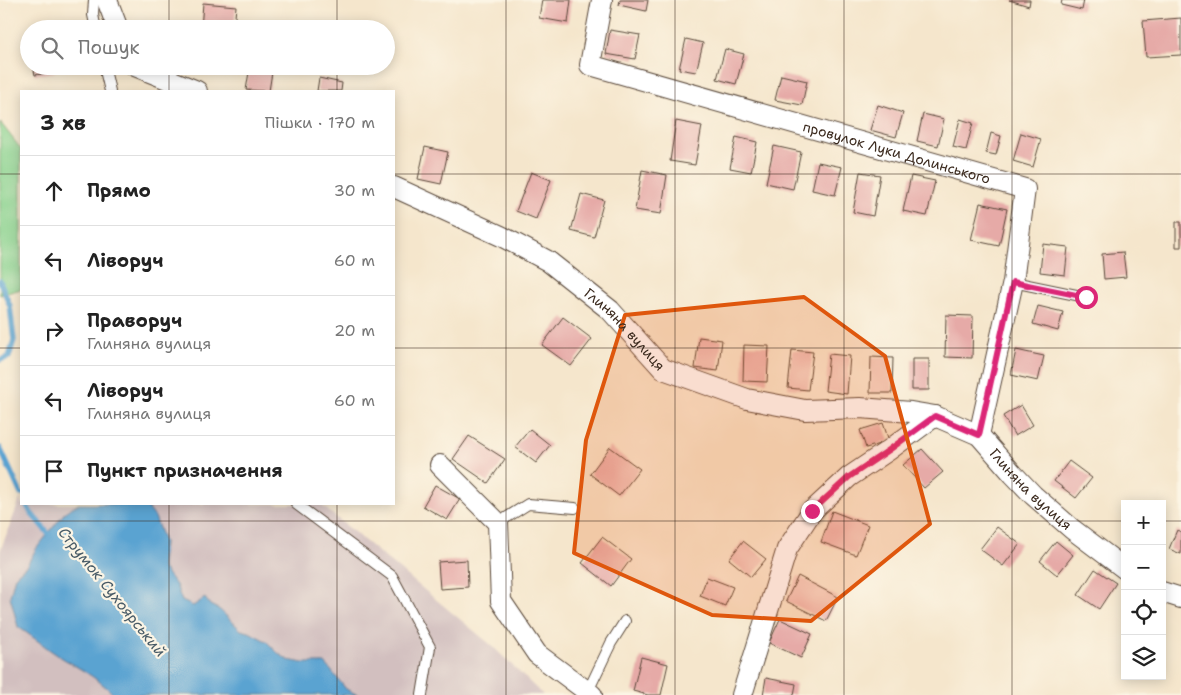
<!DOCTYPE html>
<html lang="uk">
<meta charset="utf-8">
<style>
:root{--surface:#fff;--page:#f6f6f6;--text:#222;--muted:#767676;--line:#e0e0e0}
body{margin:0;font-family:"Shantell Sans",sans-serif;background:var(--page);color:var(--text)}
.controls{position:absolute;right:15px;bottom:15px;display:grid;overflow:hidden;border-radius:0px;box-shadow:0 2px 12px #0003}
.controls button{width:45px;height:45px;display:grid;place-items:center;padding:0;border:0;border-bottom:1px solid var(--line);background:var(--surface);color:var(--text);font:25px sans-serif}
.stop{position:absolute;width:15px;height:15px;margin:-11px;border:4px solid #db2777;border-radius:50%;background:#fff}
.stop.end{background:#db2777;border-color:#fff;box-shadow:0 1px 5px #0008}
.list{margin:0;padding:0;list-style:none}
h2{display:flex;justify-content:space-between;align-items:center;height:65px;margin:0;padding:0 20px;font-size:21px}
h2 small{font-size:16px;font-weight:400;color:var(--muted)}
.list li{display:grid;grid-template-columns:32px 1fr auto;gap:15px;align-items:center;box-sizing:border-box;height:70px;padding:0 20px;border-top:1px solid var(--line)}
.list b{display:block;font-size:19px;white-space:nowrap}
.list p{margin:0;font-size:16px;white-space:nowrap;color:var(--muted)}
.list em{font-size:16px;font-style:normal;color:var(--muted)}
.icon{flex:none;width:28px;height:28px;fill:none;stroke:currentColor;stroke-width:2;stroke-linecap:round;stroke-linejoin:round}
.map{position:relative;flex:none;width:1181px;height:695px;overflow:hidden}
.search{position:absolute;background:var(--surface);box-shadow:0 2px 12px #0003;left:20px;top:20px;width:375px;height:55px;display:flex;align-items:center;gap:12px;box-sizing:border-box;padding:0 18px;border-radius:28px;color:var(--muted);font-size:19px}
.panel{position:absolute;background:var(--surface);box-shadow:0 2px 12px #0003;left:20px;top:90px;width:375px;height:415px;border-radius:0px}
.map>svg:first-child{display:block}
</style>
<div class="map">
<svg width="1181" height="695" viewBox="0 0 1181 695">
<rect width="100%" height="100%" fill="#fcf5e5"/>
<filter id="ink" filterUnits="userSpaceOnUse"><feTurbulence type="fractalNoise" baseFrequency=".02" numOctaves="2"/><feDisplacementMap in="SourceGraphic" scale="10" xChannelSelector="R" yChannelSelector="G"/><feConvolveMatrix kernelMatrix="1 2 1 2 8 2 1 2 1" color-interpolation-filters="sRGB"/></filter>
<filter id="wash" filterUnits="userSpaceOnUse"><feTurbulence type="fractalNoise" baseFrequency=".0096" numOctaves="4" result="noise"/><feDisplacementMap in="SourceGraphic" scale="20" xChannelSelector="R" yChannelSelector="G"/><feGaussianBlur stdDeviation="1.12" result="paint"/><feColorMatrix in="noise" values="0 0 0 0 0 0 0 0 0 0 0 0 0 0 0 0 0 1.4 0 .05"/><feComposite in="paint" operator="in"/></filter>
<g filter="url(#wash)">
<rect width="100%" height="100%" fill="#f5e6cc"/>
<path fill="#d2bfbf" d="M 21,497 L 21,504 L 320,504 L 490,644 L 543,695 L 0,695 L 0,551 Z"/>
<path fill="#87d18d" stroke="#617e56" d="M 0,122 L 21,149 L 21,289 L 0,295 Z"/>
<path fill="#5aa3d1" stroke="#4a6678" d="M 78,504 L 145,504 L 155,517 L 164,542 L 162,567 L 176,585 L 182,601 L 193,606 L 205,598 L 210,605 L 220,610 L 241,630 L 249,632 L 266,641 L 278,653 L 288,660 L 303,663 L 325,663 L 346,689 L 358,695 L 114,695 C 96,675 71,665 50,650 C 39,642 29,634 18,627 L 10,596 L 15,576 L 27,565 L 36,549 L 66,511 Z"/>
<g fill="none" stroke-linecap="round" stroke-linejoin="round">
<path stroke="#5aa3d1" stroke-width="5.5" d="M 0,281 L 10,306 L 14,340 L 9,357 L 0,360
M 0,448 L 21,494
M 26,504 L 31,513 L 52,538"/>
</g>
<g id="blocks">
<path fill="#e6aaa7" d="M 542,0 L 571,0 L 568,23 L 539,18 Z
M 620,0 L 648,0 L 646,11 L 619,5 Z
M 1009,0 L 1030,0 L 1029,6 Z
M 1062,0 L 1084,0 L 1082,10 L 1061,5 Z
M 203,3 L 236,6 L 234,29 L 201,29 Z
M 1181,18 L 1181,55 L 1146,57 L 1143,21 Z
M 610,30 L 640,35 L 635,59 L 606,54 Z
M 686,39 L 703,43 L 696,72 L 679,69 Z
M 725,49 L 744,54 L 736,84 L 717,79 Z
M 33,66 L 54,66 L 55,72 L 35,75 Z
M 250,66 L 273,66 L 269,91 L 246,90 Z
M 781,75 L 807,81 L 802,105 L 775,100 Z
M 319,78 L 342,83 L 341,91 L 317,91 Z
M 878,105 L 903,113 L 896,137 L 870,130 Z
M 923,114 L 944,119 L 938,146 L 917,141 Z
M 960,119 L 973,123 L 966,150 L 953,147 Z
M 676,121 L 702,126 L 695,165 L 670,161 Z
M 991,133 L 1001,136 L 996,155 L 986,153 Z
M 1021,133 L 1041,139 L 1033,167 L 1013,161 Z
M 736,137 L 757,142 L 751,172 L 730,168 Z
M 774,146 L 801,152 L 793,189 L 766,183 Z
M 425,147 L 448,152 L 441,184 L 418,179 Z
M 818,162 L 842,167 L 835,195 L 812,190 Z
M 642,170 L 667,175 L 661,214 L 635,210 Z
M 531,172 L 551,180 L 536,219 L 516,211 Z
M 860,172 L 880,175 L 873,216 L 853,212 Z
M 911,176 L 935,181 L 927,216 L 903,211 Z
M 581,194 L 604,200 L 594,237 L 571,231 Z
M 980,203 L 1007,209 L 999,246 L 971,240 Z
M 1176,222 L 1181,222 L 1181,247 L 1176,247 Z
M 1043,244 L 1068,247 L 1065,275 L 1040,272 Z
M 1123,252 L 1126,277 L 1104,279 L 1102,254 Z
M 1038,306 L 1063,312 L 1058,331 L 1033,324 Z
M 946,315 L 973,316 L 972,358 L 945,357 Z
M 563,317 L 592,339 L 571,366 L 542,345 Z
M 699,337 L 722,340 L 718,371 L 695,368 Z
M 744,345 L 769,346 L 767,382 L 743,381 Z
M 792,350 L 813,352 L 808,390 L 788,388 Z
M 1016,350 L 1044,356 L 1038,381 L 1011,375 Z
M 829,354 L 850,356 L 847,394 L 825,391 Z
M 871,357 L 893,358 L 892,393 L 870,393 Z
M 912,359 L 929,359 L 929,390 L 912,390 Z
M 1021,405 L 1033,425 L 1015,436 L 1003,416 Z
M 883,423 L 889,441 L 866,448 L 860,430 Z
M 530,429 L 550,445 L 536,463 L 515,447 Z
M 469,436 L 505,459 L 488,483 L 453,459 Z
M 610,447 L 640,469 L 619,496 L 590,474 Z
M 922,449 L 943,472 L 924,488 L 903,465 Z
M 1069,461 L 1092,478 L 1076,498 L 1054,481 Z
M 435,485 L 460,499 L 447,520 L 423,506 Z
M 832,511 L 868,525 L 856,555 L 821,542 Z
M 997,527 L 1020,544 L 1003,566 L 980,549 Z
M 1177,530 L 1181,532 L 1181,554 L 1169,549 Z
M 602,537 L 631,559 L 611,586 L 582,563 Z
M 743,541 L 766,559 L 751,577 L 729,559 Z
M 1056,541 L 1073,555 L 1057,575 L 1040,561 Z
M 467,560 L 468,587 L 440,589 L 438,562 Z
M 1095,569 L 1116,583 L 1099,609 L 1078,595 Z
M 798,576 L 838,597 L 826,621 L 786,601 Z
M 707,577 L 733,587 L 725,606 L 700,596 Z
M 780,619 L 812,634 L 801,658 L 769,643 Z
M 641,657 L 668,664 L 661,695 L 648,695 L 633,691 Z
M 766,678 L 796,684 L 794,695 L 763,695 Z"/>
</g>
</g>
<g filter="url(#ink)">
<use href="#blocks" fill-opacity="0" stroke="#574638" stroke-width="1"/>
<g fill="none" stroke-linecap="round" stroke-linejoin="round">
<g stroke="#574638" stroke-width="12">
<path id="lane" d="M 94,0 L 93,15 L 96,29
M 104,66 L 110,91
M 1013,282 L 1086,297
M 296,504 L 392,576 L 430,647 L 422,695
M 498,523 L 528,504 L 575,508
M 588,691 L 611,643 L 625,621"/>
</g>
<g stroke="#574638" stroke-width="22">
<g id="street">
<path d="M 107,0 L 118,29"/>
<path id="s1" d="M 602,0 L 590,65 L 1025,189 L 1013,282 L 979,435"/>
<path d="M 135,66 L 197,91"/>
<path id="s2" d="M 394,187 L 501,236 L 548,261 L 610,310 L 663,369 L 747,399 L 805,410 L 860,408 L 911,412 L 935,416 L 979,435 L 1013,474 L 1033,495 L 1072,529 L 1125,569"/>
<path d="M 440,465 L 498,523 L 501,601 L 537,654 L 592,695"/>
<path d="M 1162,592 L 1181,598"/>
<path d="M 742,695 L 787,549 L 812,511 L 849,477 L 889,450 L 935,416"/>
</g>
</g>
<use href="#lane" stroke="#fff" stroke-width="10"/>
<use href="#street" stroke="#fff" stroke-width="20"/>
</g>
</g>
<g fill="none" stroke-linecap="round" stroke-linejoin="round" filter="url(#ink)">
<path stroke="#db2777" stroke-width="6" d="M 812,511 L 849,477 L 889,450 L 935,416 L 979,435 L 1013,282 L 1086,297"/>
</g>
<path fill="#df570d" fill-opacity="0.2" stroke="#df570d" stroke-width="4" stroke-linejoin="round" d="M 804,297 L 885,356 L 930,524 L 811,621 L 712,615 L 574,553 L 586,440 L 625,315 Z"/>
<path fill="none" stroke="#3b2a1e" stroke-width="1" stroke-opacity="0.55" d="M 169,0 L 169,29M 337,0 L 337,29M 506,0 L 506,695M 675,0 L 675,695M 844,0 L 844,695M 1012,0 L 1012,695M 169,66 L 169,91M 337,66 L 337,91M 0,174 L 21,174M 394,174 L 1181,174M 0,348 L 21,348M 394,348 L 1181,348M 169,504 L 169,695M 337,504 L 337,695M 0,521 L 1125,521M 1162,521 L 1181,521"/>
<g text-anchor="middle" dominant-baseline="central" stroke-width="4.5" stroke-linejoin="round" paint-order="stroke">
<g font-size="14" fill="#3b2a1e" stroke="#fcf5e5">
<text stroke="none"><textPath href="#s1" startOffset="385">провулок Луки Долинського</textPath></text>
<text stroke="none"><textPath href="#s2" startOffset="274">Глиняна вулиця</textPath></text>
<text stroke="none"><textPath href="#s2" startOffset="731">Глиняна вулиця</textPath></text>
</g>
<g font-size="15" font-style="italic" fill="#475a66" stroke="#fcf5e5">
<text transform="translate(112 592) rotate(51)">Струмок Сухоярський</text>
</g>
</g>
</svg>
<div class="controls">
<button>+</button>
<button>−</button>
<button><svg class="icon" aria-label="locate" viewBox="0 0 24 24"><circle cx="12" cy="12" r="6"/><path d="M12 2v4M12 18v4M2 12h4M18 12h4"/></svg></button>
<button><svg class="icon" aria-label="layers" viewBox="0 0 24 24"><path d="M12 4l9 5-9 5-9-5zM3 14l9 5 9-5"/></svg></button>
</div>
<div class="stop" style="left:1086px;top:297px"></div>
<div class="stop end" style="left:812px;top:511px"></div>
<div class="search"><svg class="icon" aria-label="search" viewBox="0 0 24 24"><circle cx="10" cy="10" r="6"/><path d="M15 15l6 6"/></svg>Пошук</div>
<section class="panel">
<h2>3 хв<small>Пішки · 170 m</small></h2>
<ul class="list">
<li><svg class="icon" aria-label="ahead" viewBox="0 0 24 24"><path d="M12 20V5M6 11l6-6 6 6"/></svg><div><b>Прямо</b></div><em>30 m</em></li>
<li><svg class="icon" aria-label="left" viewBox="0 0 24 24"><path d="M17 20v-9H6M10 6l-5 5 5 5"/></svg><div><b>Ліворуч</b></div><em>60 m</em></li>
<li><svg class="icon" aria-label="right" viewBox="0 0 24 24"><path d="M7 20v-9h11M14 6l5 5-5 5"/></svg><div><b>Праворуч</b><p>Глиняна вулиця</p></div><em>20 m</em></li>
<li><svg class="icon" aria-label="left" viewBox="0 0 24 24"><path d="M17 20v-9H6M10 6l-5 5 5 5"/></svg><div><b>Ліворуч</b><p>Глиняна вулиця</p></div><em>60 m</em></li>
<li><svg class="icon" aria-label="arrive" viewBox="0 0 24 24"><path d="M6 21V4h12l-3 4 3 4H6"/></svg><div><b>Пункт призначення</b></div></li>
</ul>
</section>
</div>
